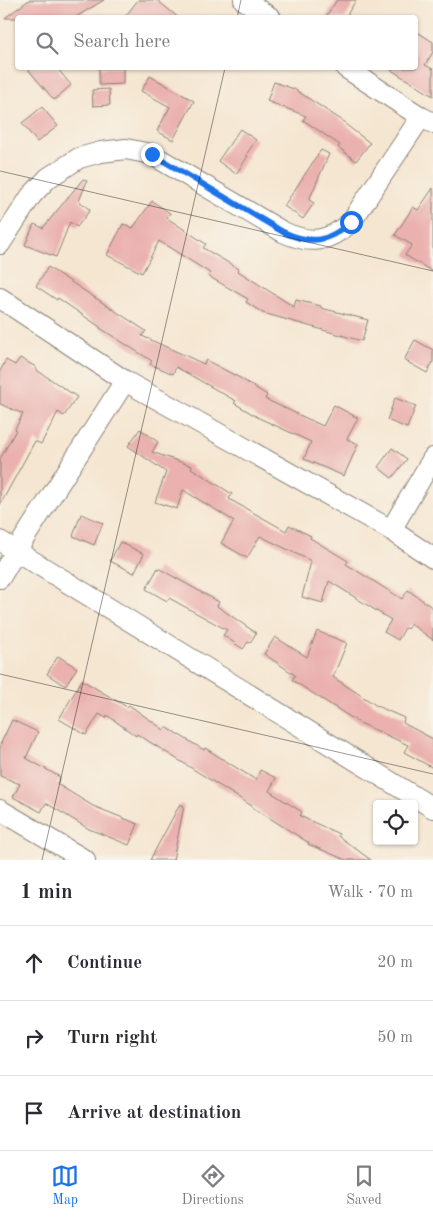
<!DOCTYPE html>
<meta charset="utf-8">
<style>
:root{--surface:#fff;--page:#f7f7f7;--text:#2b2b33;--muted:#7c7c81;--line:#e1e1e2;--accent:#1a73e8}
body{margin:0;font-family:"Old Standard TT",serif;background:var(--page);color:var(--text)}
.controls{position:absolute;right:15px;bottom:15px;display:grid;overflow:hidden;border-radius:5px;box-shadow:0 1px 4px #0004}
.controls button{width:45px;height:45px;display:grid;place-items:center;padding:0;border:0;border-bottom:1px solid var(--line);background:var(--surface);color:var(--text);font:25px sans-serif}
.stop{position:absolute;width:15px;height:15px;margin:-11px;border:4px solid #1a73e8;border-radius:50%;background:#fff}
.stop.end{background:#1a73e8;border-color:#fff;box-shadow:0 1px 5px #0008}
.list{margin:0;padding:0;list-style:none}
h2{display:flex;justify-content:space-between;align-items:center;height:65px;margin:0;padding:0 20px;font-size:21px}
h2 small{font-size:16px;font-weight:400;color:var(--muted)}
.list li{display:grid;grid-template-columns:32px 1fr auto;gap:15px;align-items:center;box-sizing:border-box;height:75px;padding:0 20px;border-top:1px solid var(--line)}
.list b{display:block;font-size:19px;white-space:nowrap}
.list em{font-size:16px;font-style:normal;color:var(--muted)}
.icon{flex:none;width:28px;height:28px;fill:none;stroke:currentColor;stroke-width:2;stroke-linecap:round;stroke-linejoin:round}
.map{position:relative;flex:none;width:433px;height:860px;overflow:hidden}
.search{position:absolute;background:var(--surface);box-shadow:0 1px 4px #0004;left:15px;right:15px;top:15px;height:55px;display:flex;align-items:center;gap:12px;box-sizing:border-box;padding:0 18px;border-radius:5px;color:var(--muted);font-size:19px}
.sheet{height:290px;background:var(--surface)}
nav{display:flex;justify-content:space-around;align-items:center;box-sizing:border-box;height:70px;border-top:1px solid var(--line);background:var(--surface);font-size:14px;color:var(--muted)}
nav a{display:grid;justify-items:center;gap:2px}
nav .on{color:var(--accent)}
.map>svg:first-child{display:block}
</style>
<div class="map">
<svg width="433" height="860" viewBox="0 0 433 860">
<rect width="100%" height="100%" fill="#f7f3e8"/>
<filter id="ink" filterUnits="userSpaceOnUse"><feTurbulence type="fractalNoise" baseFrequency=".02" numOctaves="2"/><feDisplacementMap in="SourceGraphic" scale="10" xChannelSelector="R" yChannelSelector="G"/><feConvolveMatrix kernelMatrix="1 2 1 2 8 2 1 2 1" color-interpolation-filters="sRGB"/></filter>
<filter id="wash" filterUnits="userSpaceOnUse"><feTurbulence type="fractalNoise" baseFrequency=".0096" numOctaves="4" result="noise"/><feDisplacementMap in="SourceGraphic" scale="20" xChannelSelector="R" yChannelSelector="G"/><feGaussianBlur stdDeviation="1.12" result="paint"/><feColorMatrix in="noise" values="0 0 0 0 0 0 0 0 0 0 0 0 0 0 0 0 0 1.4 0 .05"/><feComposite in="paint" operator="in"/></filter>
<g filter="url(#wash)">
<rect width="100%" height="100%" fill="#f5e6d1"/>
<g id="blocks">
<path fill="#eab1af" d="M 29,0 L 104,0 L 74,18 L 5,18 Z
M 138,0 L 157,0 L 179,18 L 124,18 Z
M 337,0 L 356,0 L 345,18 L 325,18 Z
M 416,31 L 433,42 L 433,52 L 425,65 L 433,69 L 433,96 L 388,68 L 416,68 Z
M 27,68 L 57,68 L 71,85 L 54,100 Z
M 99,68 L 123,68 L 123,84 L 99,85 Z
M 150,76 L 194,101 L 173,140 L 157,131 L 170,107 L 141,91 Z
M 274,82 L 294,89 L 346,123 L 345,124 L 370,143 L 356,161 L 338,147 L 340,145 L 303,120 L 306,116 L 267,101 Z
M 109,89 L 110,105 L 93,106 L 92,90 Z
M 42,107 L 58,126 L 37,142 L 22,123 Z
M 240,129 L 256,140 L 246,155 L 248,156 L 236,174 L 218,161 Z
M 321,150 L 329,154 L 309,200 L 314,203 L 303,219 L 284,206 Z
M 83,179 L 87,181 L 79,201 L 90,210 L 77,227 L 70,222 L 56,257 L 25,245 L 34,224 L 43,228 Z
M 433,188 L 433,272 L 405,255 L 412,245 L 395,235 L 413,207 L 418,210 Z
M 152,201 L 170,213 L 167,218 L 206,244 L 203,248 L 239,269 L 238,271 L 294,307 L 296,300 L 321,306 L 321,308 L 368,320 L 362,341 L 263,313 L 246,302 L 248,299 L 208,276 L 210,273 L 159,241 L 142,273 L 107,255 L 123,224 L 133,228 Z
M 48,267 L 146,331 L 142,336 L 204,364 L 206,360 L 240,378 L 267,395 L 265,399 L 323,426 L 334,405 L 358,418 L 347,439 L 358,444 L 344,476 L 304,459 L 311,442 L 259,418 L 234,403 L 236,401 L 176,367 L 173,374 L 150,364 L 152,361 L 100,328 L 100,327 L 58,298 L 57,300 L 36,286 Z
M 415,340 L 433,350 L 433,362 L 427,373 L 404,360 Z
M 20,358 L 36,367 L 35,369 L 77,397 L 64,416 L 58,412 L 41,444 L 35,441 L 0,505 L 0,459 L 16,430 L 15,429 L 23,414 L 0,404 L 0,371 L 6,360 L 15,365 Z
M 395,398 L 416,406 L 407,428 L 387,420 Z
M 140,429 L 158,442 L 152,452 L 192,466 L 191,468 L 232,494 L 229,499 L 286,531 L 289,525 L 311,536 L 310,538 L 348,561 L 346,564 L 402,599 L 408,590 L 433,608 L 433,640 L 411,624 L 407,629 L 405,628 L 398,640 L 384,632 L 391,620 L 329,581 L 323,603 L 302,597 L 311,561 L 260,536 L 247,558 L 221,543 L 234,521 L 183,490 L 177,509 L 155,502 L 166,472 L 128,446 Z
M 392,448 L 407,459 L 392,478 L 378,467 Z
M 81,514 L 103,523 L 94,545 L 73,536 Z
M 120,542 L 144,554 L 134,573 L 110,561 Z
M 158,568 L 219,602 L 217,606 L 256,633 L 250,643 L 248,642 L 243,649 L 223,635 L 227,630 L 169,598 L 167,601 L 146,589 Z
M 317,631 L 347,643 L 333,677 L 377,706 L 404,718 L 403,723 L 433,739 L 433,768 L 404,752 L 408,745 L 358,722 L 292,680 L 295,675 L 264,654 L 275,637 L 307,657 Z
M 58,656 L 77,668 L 65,686 L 47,674 Z
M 82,680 L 127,707 L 129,705 L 164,730 L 166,727 L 204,750 L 205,748 L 256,780 L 260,770 L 276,778 L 269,791 L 302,812 L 300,816 L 339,834 L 338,836 L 371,860 L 346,860 L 308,844 L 309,843 L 252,807 L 252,806 L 137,734 L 136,736 L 107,715 L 106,718 L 99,714 L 86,735 L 59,719 Z
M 12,720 L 38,732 L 26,758 L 60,777 L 57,784 L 93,806 L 138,824 L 129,845 L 89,829 L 46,803 L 41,812 L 13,797 L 20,784 L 0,776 L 0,745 Z
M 180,804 L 184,806 L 173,860 L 150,860 Z"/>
</g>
</g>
<g filter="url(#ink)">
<use href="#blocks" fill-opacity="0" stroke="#888176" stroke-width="1"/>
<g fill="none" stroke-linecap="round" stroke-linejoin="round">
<g stroke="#888176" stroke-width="22">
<path id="minor" d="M 244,0 L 271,18
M 346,68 L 421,117 L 433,123
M 0,244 L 31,196 L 48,178 L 79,158 L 101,152 L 126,149 L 151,154 L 283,232 C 312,245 328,242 351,222 L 421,117
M 0,298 L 125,381 L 391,530 L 433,558
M 391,530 L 433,458
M 0,541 L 433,808
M 0,578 L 16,551 L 125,381
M 0,810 L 85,860"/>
</g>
<use href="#minor" stroke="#fff" stroke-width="20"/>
</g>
</g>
<g fill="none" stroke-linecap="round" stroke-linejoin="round" filter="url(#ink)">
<path stroke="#1a73e8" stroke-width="6" d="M 152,154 L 283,232 C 312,245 328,242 351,222"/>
</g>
<path fill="none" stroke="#1c1c1c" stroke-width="1" stroke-opacity="0.45" d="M 237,18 L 241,0M 0,171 L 433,271M 0,674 L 433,774M 42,860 L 225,68"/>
</svg>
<div class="controls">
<button><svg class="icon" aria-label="locate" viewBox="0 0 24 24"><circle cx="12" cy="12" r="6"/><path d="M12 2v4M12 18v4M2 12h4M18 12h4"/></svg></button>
</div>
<div class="stop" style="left:351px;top:222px"></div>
<div class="stop end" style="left:152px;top:154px"></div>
<div class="search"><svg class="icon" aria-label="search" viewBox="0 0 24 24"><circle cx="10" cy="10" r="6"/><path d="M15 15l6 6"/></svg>Search here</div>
</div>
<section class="sheet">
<h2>1 min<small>Walk · 70 m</small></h2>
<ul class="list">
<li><svg class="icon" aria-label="ahead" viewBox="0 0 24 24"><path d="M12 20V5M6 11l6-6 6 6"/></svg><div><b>Continue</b></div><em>20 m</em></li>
<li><svg class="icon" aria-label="right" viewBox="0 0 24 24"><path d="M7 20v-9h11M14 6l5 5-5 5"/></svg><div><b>Turn right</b></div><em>50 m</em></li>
<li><svg class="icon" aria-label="arrive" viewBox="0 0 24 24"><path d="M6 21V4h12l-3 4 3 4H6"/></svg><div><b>Arrive at destination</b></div></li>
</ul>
</section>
<nav>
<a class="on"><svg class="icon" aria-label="map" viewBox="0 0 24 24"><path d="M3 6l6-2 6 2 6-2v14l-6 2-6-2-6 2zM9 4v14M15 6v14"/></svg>Map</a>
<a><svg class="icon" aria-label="directions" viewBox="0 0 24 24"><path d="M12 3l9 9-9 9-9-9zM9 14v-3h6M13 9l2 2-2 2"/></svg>Directions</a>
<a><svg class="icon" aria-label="saved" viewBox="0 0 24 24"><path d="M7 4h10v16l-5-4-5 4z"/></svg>Saved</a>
</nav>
